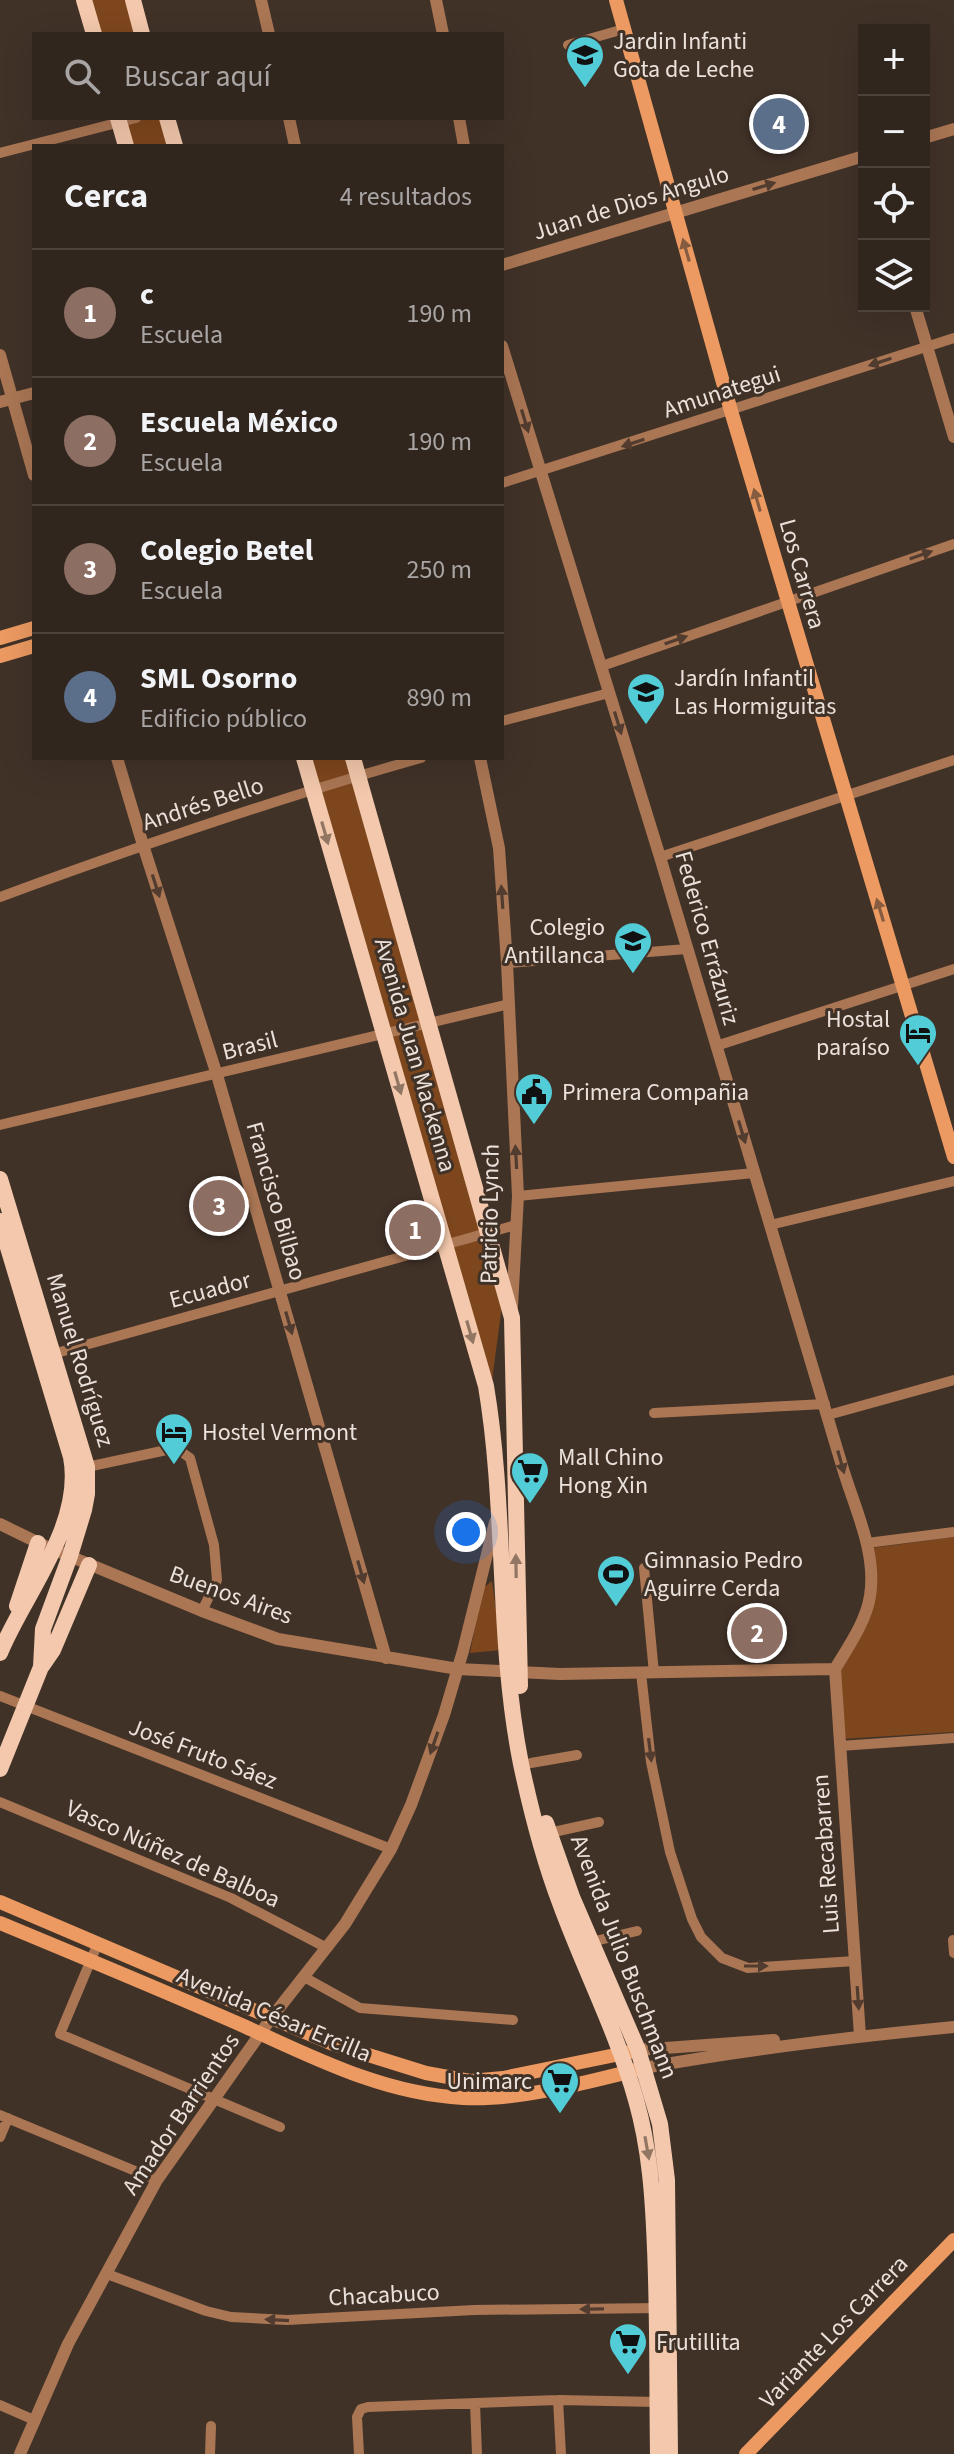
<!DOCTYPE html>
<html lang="es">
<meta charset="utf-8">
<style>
:root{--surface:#31261e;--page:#3d322b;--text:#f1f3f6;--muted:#a8a5a4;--line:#4c433c;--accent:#1a73e8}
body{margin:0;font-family:"Source Sans 3",sans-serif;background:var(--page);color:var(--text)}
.controls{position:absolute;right:24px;top:24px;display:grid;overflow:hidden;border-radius:0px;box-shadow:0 8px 32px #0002}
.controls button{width:72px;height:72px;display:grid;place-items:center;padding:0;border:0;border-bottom:2px solid var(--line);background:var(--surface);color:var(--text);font:40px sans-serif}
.you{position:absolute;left:466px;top:1532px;width:28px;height:28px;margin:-20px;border:6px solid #fff;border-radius:50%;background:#1a73e8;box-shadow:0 0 0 12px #1a73e833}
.badge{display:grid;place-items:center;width:52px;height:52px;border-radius:50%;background:var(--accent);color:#fff;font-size:26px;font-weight:700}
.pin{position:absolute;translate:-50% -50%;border:4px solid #fff;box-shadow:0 2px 8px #0006}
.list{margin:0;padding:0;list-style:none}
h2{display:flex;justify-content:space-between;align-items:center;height:104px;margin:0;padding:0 32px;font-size:34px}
h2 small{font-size:26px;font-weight:400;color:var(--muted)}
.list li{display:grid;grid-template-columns:52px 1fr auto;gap:24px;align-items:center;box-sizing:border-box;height:128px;padding:0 32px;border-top:2px solid var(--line)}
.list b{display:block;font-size:30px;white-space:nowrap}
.list p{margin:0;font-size:26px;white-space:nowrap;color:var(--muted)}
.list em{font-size:26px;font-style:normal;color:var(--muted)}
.icon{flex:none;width:44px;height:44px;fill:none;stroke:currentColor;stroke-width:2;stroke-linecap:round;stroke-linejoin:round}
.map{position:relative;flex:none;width:954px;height:2454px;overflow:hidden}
.search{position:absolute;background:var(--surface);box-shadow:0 8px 32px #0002;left:32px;top:32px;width:472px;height:88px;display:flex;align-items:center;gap:20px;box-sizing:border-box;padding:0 28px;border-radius:0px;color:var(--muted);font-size:30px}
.panel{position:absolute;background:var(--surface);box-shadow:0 8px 32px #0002;left:32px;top:144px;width:472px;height:616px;border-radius:0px}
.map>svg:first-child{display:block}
</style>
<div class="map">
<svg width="954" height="2454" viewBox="0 0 954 2454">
<rect width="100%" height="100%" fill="#413228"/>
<path fill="#7e461d" d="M 88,0 L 130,0 L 140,34 L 98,34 Z
M 123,118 L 164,118 L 172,146 L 131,146 Z
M 305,758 L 348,758 L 503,1298 L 491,1388 Z
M 954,1537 L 954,1732 L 842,1739 L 839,1671 L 864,1627 L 872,1548 Z
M 492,1581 L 502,1650 L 470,1653 L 482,1589 Z"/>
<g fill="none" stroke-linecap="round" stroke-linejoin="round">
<path stroke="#aa7654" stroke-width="10" d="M 568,45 L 624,29
M 0,153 L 136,118
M 502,483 L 954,338
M 602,666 L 954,544
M 502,721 L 609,693
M 660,857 L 954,760
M 0,897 C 139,846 278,798 421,758
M 507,963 L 687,949
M 716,1046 L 954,969
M 0,1125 L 509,1004
M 518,1196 L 754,1173
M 770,1225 L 954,1181
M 53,1354 L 516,1225
M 654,1413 L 825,1404
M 828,1415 L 954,1380
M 87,1467 L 176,1448 L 190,1458 L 214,1545 L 217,1580 L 202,1611
M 867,1543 L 954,1532
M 644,1568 L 654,1673
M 641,1673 L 651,1762 L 670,1852 L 692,1919 L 701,1937 L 722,1958 L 748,1968 L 855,1961
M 0,1696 L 391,1849
M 840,1746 L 954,1738
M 531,1763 L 577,1755
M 0,1802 L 231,1898 L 327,1948
M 549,1833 L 599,1822
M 953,1940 L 954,1953
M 591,1942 L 637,1931
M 98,1943 L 60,2034 L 280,2127
M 304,1977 L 360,2008 L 513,2020
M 0,2115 L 157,2180
M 0,2137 L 8,2118
M 107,2274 L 206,2311 L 231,2317 L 287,2320 L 474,2310 L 660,2308
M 558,2400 L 561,2454
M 475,2403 L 477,2454
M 0,2405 L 34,2420
M 210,2454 L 211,2426
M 359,2454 L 357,2417 L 361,2409 L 368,2407 L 558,2400 L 658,2402"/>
<path stroke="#aa7654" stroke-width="12" d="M 261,0 L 269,34
M 436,0 L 443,34
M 289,118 L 295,146
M 459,118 L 464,146
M 924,138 L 954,129
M 502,265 L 864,156
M 915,306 L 954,437
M 502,346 L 660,857 L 843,1469 C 855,1509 877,1553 870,1596 C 866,1622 848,1647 835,1669
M 0,355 L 34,475
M 0,402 L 34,393
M 117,758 L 143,845 L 217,1075 L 386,1658
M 480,758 L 499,848 L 507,963 L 518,1196 L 512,1307
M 0,1524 L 45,1546
M 62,1553 L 202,1611 L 278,1639 L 458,1669 L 560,1674 L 835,1669
M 835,1669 L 860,2036
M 638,2050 L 774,2040
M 644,2068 C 747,2049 850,2037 954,2027
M 20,2454 L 68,2344 L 157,2180 L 272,2017 L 345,1924 L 391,1849 L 411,1805 L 444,1715 L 463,1651 L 495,1522"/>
<path stroke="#ec9a61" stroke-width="14" d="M 616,0 L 731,411 L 954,1157
M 0,638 L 34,628
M 0,656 L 34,646
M 0,1902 L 333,2044 L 426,2073 L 470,2081 L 503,2078 L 630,2052
M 0,1923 C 82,1957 164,1991 246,2027 C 316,2059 385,2094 463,2098 C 515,2101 585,2083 636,2070
M 746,2454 L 954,2240"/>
<path stroke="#f3c8ac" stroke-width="16" d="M 84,0 L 94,34
M 133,0 L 142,34
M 118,118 L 126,146
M 167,118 L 175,146
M 304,758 L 486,1386 C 507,1511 496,1639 521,1764 C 531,1811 543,1858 560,1903 C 584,1969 617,2032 636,2100 C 650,2149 653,2198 655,2249 C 658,2317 657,2386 658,2454
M 353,758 L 512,1318 L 520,1686
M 0,1179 L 87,1467 L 87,1494 L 84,1510 L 70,1556 L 43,1629 L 41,1667 L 0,1769
M 0,1221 L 71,1457 C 84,1525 24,1594 0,1653
M 17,1606 L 38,1543
M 42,1666 L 53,1650 L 89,1565
M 546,1823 L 572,1897 L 638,2050 L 660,2124 L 667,2180 L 670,2454"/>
</g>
<defs><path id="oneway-solid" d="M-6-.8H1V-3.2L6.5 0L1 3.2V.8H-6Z" transform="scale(2)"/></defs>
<g fill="#513c2f">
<use href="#oneway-solid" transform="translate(764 186) rotate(-17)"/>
<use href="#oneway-solid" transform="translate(880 362) rotate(162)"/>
<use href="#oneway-solid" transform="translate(525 421) rotate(73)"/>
<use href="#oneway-solid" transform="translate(633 443) rotate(162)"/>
<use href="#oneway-solid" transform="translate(921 555) rotate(-19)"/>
<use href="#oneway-solid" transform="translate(676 640) rotate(-19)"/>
<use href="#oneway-solid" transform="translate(618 723) rotate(73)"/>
<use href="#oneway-solid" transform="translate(156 886) rotate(72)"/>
<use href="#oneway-solid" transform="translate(502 897) rotate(-94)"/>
<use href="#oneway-solid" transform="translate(742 1132) rotate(73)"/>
<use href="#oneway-solid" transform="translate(516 1157) rotate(-93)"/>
<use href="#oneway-solid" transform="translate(289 1323) rotate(74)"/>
<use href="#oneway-solid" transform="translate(841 1462) rotate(74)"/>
<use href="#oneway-solid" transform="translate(361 1572) rotate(74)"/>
<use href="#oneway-solid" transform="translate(434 1743) rotate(109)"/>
<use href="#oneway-solid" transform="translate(650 1750) rotate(83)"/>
<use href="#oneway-solid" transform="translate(756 1966)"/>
<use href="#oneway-solid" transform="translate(858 1998) rotate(86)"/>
<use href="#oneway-solid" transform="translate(592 2309) rotate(179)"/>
<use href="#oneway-solid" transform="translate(277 2320) rotate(-177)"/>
</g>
<g fill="#855c3f">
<use href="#oneway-solid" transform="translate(686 250) rotate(-106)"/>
<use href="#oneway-solid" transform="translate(757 500) rotate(-106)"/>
<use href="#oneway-solid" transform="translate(880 910) rotate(-107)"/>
</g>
<g fill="#917663">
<use href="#oneway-solid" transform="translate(325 833) rotate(74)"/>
<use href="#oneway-solid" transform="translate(398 1083) rotate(74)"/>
<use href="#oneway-solid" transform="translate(470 1332) rotate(74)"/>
<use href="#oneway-solid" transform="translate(516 1566) rotate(-91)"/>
<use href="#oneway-solid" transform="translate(647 2148) rotate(80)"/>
</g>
<defs>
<g id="school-pin" transform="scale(2)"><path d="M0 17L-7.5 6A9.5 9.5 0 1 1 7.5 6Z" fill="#52ccd6" stroke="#413228"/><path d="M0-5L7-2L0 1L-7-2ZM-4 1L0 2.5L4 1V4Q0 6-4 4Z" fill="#111"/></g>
<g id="hotel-pin" transform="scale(2)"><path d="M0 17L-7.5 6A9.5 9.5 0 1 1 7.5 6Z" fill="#52ccd6" stroke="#413228"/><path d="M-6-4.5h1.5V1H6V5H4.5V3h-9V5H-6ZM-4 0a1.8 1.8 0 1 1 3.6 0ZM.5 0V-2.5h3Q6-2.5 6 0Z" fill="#111"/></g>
<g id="civic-pin" transform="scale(2)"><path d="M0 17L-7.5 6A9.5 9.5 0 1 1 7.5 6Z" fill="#52ccd6" stroke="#413228"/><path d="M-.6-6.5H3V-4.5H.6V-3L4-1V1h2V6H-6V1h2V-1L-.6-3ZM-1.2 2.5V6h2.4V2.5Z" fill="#111"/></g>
<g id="supermarket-pin" transform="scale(2)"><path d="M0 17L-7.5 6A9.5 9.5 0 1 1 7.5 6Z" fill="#52ccd6" stroke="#413228"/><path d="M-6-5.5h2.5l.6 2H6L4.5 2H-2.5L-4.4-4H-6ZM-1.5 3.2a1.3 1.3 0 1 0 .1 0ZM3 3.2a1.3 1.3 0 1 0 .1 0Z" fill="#111"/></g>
<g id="stadium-pin" transform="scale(2)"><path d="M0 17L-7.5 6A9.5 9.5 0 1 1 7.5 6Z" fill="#52ccd6" stroke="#413228"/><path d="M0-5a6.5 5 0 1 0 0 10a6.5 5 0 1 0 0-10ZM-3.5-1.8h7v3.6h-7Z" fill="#111"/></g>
</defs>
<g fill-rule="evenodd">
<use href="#school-pin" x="585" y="55"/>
<use href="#school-pin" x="646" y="692"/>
<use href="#school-pin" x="633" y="941"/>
<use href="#hotel-pin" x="918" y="1033"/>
<use href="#civic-pin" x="534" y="1092"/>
<use href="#hotel-pin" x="174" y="1432"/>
<use href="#supermarket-pin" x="530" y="1471"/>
<use href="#stadium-pin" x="616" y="1574"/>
<use href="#supermarket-pin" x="560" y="2081"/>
<use href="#supermarket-pin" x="628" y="2342"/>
</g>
<g text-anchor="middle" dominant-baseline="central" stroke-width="6" stroke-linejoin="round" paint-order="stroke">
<g font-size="24" fill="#ebe1db" stroke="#413228" text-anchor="start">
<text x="613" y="41">Jardin Infanti<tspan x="613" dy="28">Gota de Leche</tspan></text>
<text x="674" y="678">Jardín Infantil<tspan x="674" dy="28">Las Hormiguitas</tspan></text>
<text x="605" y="927" text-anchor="end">Colegio<tspan x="605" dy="28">Antillanca</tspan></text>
<text x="890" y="1019" text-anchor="end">Hostal<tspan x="890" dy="28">paraíso</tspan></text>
<text x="562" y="1092">Primera Compañia</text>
<text x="202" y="1432">Hostel Vermont</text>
<text x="558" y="1457">Mall Chino<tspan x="558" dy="28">Hong Xin</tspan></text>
<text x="644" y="1560">Gimnasio Pedro<tspan x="644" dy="28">Aguirre Cerda</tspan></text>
<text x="532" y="2081" text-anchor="end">Unimarc</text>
<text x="656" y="2342">Frutillita</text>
</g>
<g font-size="24" fill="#ebe1db" stroke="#413228">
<text transform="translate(631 203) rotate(-17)">Juan de Dios Angulo</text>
<text transform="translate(722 392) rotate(-18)">Amunategui</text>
<text transform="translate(802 574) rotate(74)">Los Carrera</text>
<text transform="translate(203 804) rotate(-18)">Andrés Bello</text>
<text transform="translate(707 938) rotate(74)">Federico Errázuriz</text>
<text transform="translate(250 1046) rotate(-14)">Brasil</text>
<text transform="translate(415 1055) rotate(74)">Avenida Juan Mackenna</text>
<text transform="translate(276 1201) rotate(74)">Francisco Bilbao</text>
<text transform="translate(490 1214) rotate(-89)">Patricio Lynch</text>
<text transform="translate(210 1290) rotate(-15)">Ecuador</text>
<text transform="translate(80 1360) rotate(73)">Manuel Rodríguez</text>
<text transform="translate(231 1595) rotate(20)">Buenos Aires</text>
<text transform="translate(203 1754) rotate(21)">José Fruto Sáez</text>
<text transform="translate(173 1854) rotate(24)">Vasco Núñez de Balboa</text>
<text transform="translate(826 1854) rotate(-94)">Luis Recabarren</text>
<text transform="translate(624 1957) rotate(69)">Avenida Julio Buschmann</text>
<text transform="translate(274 2015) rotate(23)">Avenida César Ercilla</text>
<text transform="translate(181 2114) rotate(-56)">Amador Barrientos</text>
<text transform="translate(384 2295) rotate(-3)">Chacabuco</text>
<text transform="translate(834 2332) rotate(-46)">Variante Los Carrera</text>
</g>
</g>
</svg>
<div class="controls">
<button>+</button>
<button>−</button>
<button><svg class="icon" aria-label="locate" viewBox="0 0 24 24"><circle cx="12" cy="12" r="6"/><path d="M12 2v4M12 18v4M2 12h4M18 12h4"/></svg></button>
<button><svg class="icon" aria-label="layers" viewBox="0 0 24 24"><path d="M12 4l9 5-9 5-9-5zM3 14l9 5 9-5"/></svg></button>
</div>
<div class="you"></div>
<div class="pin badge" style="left:415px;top:1230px;background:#8d6e63">1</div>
<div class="pin badge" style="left:757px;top:1633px;background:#8d6e63">2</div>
<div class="pin badge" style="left:219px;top:1206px;background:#8d6e63">3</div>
<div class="pin badge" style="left:779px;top:124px;background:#5c6f8a">4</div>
<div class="search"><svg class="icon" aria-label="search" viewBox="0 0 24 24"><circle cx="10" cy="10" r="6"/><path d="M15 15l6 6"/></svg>Buscar aquí</div>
<section class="panel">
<h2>Cerca<small>4 resultados</small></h2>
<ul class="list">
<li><span class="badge" style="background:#8d6e63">1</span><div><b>c</b><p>Escuela</p></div><em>190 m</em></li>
<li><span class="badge" style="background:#8d6e63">2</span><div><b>Escuela México</b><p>Escuela</p></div><em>190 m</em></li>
<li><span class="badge" style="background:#8d6e63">3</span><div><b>Colegio Betel</b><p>Escuela</p></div><em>250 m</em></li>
<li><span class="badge" style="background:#5c6f8a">4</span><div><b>SML Osorno</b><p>Edificio público</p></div><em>890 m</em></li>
</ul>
</section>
</div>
